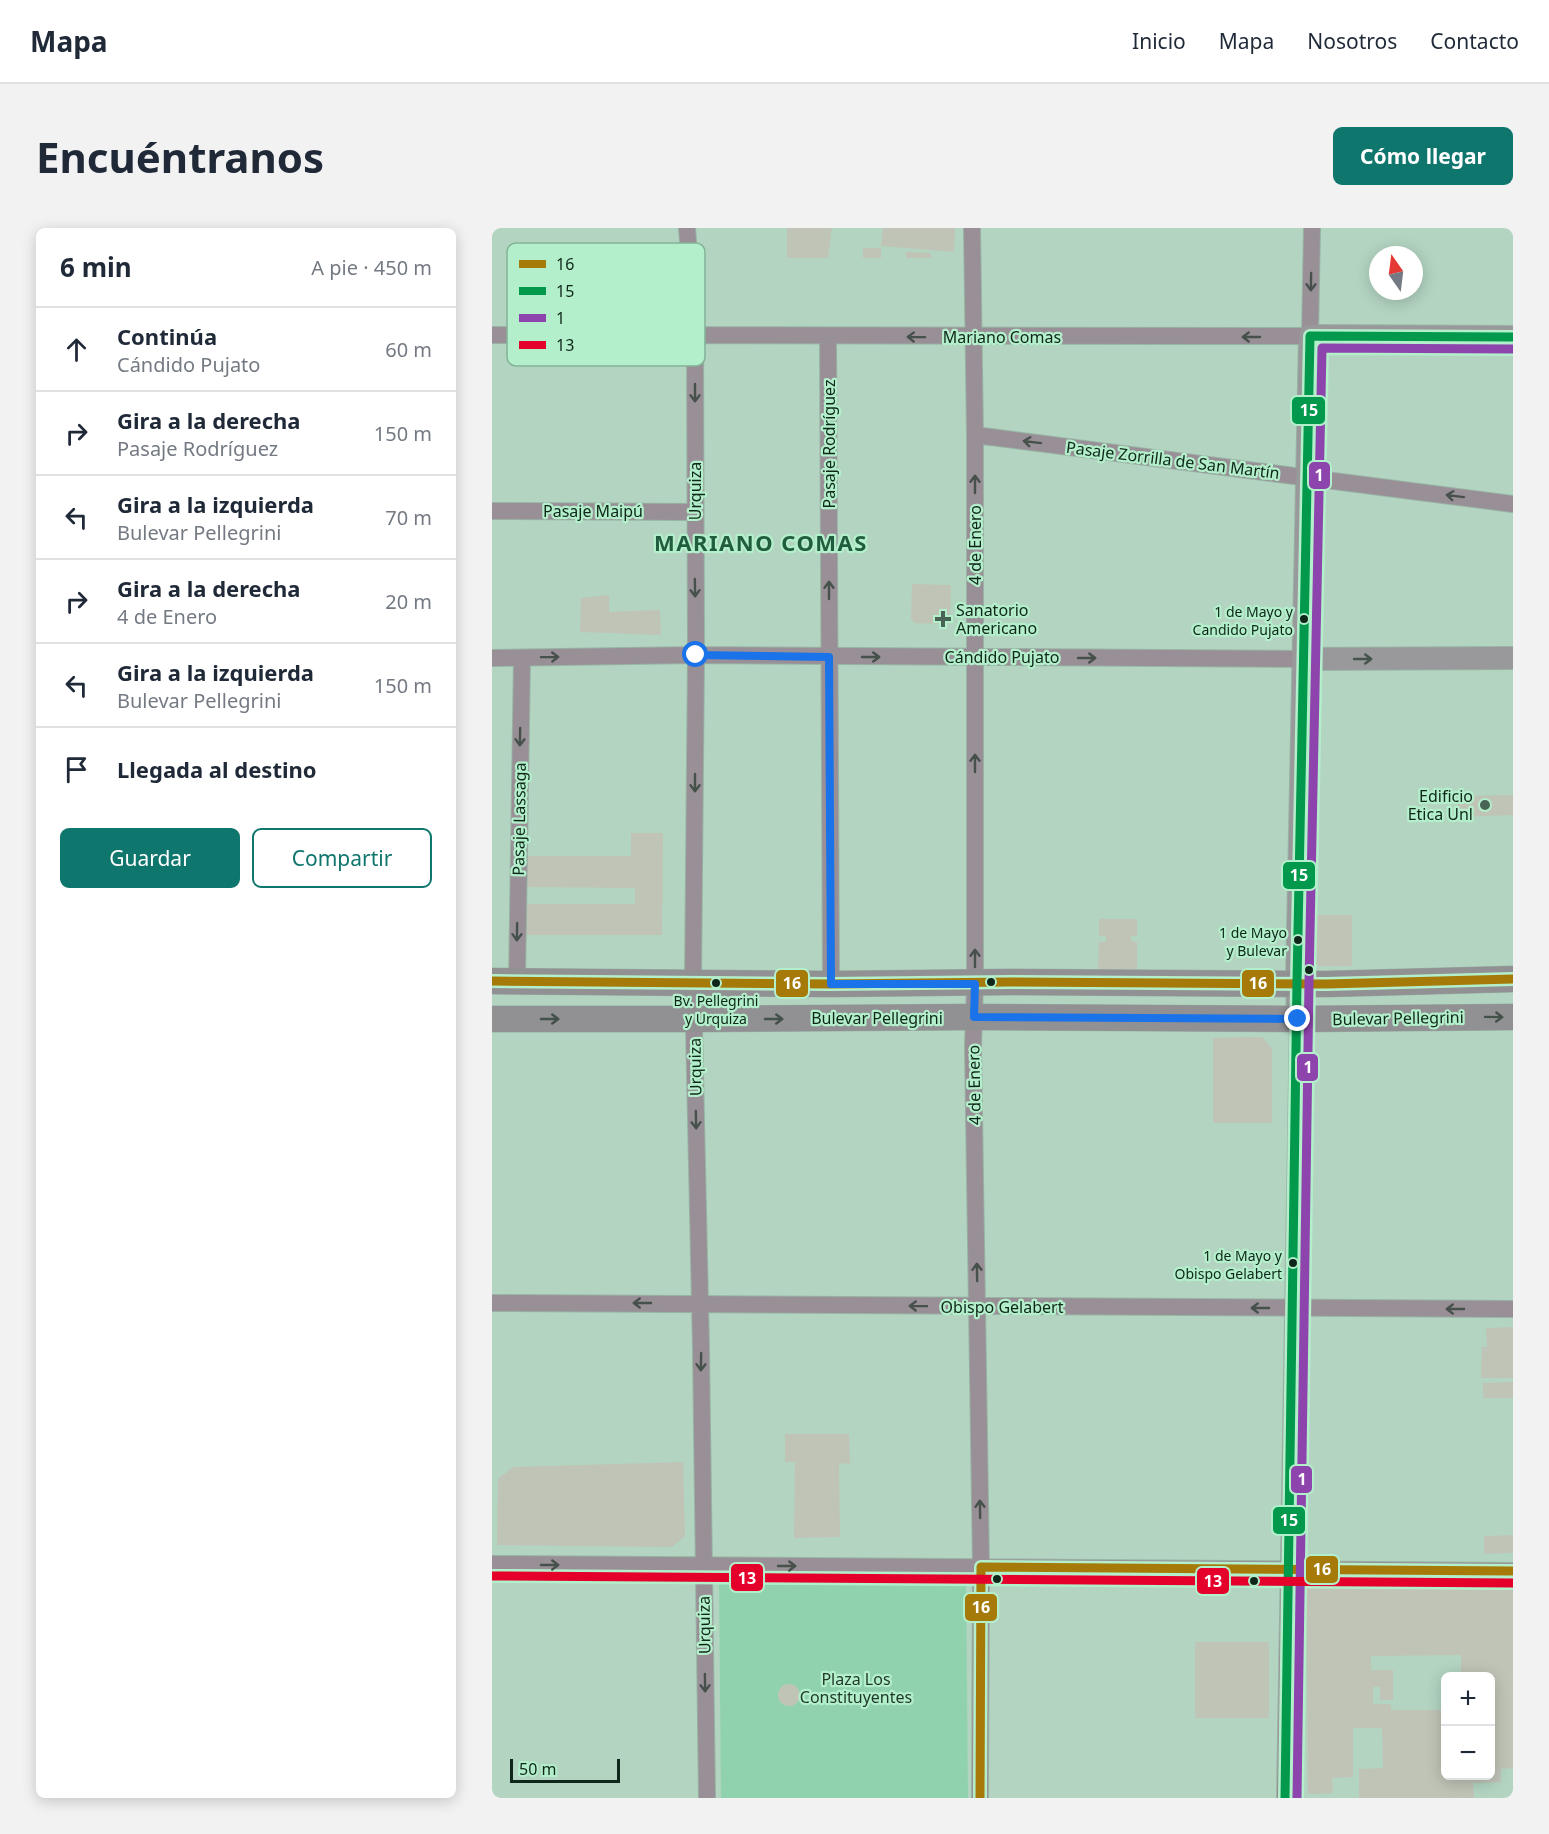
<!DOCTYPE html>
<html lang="es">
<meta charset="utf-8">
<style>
:root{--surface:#fff;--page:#f2f2f3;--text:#1f2937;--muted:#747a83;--line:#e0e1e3;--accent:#0f766e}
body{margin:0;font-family:"Noto Sans",sans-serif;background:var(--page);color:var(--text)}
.controls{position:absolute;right:18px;bottom:18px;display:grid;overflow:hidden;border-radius:9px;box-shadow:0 3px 15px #0003}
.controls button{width:54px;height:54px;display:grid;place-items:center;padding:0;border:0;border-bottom:2px solid var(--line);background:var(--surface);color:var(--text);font:30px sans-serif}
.compass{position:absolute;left:877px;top:18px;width:54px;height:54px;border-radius:50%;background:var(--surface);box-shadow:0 3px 15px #0003;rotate:346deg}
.scale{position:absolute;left:18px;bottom:15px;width:110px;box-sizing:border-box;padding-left:6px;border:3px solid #0f271a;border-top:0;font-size:16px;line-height:21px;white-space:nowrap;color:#0f271a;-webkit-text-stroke:4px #b3efcb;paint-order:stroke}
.stop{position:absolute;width:18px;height:18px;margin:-14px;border:4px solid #1a73e8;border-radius:50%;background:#fff}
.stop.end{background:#1a73e8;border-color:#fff;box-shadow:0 2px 6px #0008}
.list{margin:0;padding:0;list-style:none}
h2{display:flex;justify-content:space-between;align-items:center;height:78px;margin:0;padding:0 24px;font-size:26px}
h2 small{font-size:20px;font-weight:400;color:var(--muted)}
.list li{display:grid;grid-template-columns:39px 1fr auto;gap:18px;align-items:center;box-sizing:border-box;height:84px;padding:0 24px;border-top:2px solid var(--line)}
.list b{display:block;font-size:22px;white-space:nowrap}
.list p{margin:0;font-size:20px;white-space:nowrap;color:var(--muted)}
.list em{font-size:20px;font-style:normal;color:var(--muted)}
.actions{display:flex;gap:12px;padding:18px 24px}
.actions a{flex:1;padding:14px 0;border:2px solid var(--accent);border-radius:9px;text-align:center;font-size:21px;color:var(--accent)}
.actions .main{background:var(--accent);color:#fff}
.icon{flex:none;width:33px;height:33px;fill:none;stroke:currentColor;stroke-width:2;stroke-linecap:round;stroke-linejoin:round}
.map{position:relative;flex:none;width:1021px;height:1570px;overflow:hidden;border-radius:9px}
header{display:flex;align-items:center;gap:36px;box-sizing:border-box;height:84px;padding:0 30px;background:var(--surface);border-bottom:2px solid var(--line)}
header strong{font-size:28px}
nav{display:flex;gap:33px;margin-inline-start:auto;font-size:21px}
.intro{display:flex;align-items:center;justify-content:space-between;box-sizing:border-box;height:144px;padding:0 36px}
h1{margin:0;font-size:42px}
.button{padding:15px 27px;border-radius:9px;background:var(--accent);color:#fff;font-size:21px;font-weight:700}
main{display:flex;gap:36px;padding:0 36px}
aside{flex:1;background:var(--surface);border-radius:9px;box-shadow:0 3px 15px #0003}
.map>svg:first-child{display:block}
</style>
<header>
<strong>Mapa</strong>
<nav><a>Inicio</a><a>Mapa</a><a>Nosotros</a><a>Contacto</a></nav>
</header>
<div class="intro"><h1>Encuéntranos</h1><a class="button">Cómo llegar</a></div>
<main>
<aside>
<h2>6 min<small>A pie · 450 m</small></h2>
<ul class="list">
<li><svg class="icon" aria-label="ahead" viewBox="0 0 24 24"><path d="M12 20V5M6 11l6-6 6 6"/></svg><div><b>Continúa</b><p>Cándido Pujato</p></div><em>60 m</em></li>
<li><svg class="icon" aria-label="right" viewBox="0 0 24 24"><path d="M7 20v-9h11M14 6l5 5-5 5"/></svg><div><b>Gira a la derecha</b><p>Pasaje Rodríguez</p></div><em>150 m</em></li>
<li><svg class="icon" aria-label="left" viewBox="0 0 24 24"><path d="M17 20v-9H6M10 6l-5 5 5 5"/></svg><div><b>Gira a la izquierda</b><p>Bulevar Pellegrini</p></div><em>70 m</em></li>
<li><svg class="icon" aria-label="right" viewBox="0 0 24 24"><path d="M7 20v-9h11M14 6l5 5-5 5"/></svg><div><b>Gira a la derecha</b><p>4 de Enero</p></div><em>20 m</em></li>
<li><svg class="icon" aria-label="left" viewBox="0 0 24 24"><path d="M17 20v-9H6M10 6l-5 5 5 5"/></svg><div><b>Gira a la izquierda</b><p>Bulevar Pellegrini</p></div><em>150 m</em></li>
<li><svg class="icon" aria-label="arrive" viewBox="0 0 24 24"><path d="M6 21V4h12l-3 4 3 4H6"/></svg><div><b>Llegada al destino</b></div></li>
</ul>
<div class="actions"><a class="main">Guardar</a><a>Compartir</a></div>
</aside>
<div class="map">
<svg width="1021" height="1570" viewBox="0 0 1021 1570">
<rect width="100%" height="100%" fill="#b3d4c1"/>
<path fill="#91d2ae" d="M 474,1349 L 476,1570 L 229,1570 L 227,1352 Z"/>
<path fill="#c0c4b7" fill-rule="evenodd" d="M 295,0 L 340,0 L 336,30 L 295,30 Z
M 391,0 L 463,0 L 462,24 L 389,18 Z
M 371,20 L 389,20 L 389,30 L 371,30 Z
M 414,24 L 439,25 L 439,30 L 414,30 Z
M 420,356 L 459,357 L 458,391 L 448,391 L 449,396 L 423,395 L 419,391 Z
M 117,367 L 117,384 L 168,382 L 169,407 L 88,404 L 89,370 Z
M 1021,567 L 1021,587 L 964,589 L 965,568 Z
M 139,605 L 171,605 L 170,707 L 34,707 L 35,676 L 143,676 L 143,660 L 35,659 L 35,628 L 139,628 Z
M 815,687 L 860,687 L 860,738 L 827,738 L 815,725 Z
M 607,691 L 645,691 L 645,708 L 639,708 L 639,713 L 645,714 L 645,744 L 606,744 L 607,714 L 614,714 L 614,708 L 607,708 Z
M 770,809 L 780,820 L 780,895 L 721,895 L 721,810 Z
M 1021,1099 L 1021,1150 L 989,1150 L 990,1119 L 995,1119 L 994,1100 Z
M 1021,1154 L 1021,1170 L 991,1170 L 991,1155 Z
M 293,1206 L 357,1206 L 358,1236 L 347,1235 L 348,1309 L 302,1310 L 303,1234 L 293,1234 Z
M 191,1234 L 193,1308 L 180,1319 L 5,1317 L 6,1251 L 21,1239 Z
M 1021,1307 L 1021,1325 L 992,1326 L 992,1308 Z
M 828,1346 L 1021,1346 L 1021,1540 L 1009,1541 L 1009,1554 L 981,1555 L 982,1570 L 867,1570 L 867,1541 L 891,1540 L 890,1500 L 861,1500 L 861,1549 L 840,1550 L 841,1565 L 816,1566 L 814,1356 ZM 969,1427 L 969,1448 L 999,1449 L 999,1548 L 954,1548 L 954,1482 L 899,1482 L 899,1476 L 881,1476 L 881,1459 L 888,1459 L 888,1472 L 901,1472 L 901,1442 L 879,1442 L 879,1428 Z
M 703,1414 L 777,1414 L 777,1490 L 703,1490 Z
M286 1467a11 11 0 1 1 22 0a11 11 0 1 1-22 0Z"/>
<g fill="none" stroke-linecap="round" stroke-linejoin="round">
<g stroke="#98b2a4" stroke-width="18">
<path id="street" d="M 195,0 L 203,107 L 204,427 L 201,754 L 209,1121 L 215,1570
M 480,0 L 483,207 L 483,756 L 481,819 L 489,1339 L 488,1570
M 0,107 C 273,106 545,109 818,108 L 820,0
M 336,108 L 339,756
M 483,207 L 1021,276
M 0,283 L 203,284
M 0,430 L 204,427 L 812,431
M 25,753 L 30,430
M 0,1075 L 1021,1081
M 0,1336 L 1021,1343
M 793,1570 L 806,791"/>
</g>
<g stroke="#98b2a4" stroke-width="24">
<path id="secondary" d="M 812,431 L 1021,430
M 806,791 L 805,754 L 818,108 L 1021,109"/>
</g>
<g stroke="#98b2a4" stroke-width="27">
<path id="primary" d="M 0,753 L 339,756 L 517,754 L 835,756 L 1021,751
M 0,791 L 202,791 L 482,789 L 806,791 L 1021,789"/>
</g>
<use href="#street" stroke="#998f96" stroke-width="16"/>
<use href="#secondary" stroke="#99989a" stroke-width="22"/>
<use href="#primary" stroke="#919093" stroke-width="26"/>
<g stroke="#b3efcb" stroke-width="14">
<path id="bus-1" d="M 0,753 L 339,756 L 517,754 L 835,756 L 1021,751
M 488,1570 L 489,1339 L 1021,1343"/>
</g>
<g stroke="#b3efcb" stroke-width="14">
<path id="bus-2" d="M 793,1570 L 805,754 L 818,108 L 1021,109"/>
</g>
<g stroke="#b3efcb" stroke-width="14">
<path id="bus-3" d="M 805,1570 L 817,754 L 830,120 L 1021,121"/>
</g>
<g stroke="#b3efcb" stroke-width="14">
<path id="bus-4" d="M 0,1348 L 1021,1355"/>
</g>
<use href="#bus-1" stroke="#a67a09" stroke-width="9"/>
<use href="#bus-2" stroke="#02994c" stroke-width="9"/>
<use href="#bus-3" stroke="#8e44ad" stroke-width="9"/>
<use href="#bus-4" stroke="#e4002b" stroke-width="9"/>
</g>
<defs><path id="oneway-shaft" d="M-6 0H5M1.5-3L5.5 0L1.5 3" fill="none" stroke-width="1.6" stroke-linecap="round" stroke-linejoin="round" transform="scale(1.5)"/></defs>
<g stroke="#46514c">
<use href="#oneway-shaft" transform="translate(819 54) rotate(91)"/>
<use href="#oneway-shaft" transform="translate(424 109) rotate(-179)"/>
<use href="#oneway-shaft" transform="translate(759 109) rotate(180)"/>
<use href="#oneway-shaft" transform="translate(203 165) rotate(90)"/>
<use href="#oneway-shaft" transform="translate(540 214) rotate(-173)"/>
<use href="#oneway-shaft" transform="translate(483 256) rotate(-90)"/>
<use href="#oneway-shaft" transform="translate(963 268) rotate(-173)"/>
<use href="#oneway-shaft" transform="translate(203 360) rotate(89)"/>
<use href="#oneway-shaft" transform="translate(337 362) rotate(-90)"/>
<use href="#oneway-shaft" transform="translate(58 429) rotate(-1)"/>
<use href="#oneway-shaft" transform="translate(379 429)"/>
<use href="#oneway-shaft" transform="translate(595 430)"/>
<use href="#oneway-shaft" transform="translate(28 509) rotate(91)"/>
<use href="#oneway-shaft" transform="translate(483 535) rotate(-90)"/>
<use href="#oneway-shaft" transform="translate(203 555) rotate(90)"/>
<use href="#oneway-shaft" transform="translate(25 704) rotate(91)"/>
<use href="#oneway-shaft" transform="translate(483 730) rotate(-90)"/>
<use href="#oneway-shaft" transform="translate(204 892) rotate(89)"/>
<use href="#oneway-shaft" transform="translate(485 1044) rotate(-91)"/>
<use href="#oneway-shaft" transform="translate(150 1075) rotate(-180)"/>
<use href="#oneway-shaft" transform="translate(426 1078) rotate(-179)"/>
<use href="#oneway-shaft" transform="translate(768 1080) rotate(-180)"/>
<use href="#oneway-shaft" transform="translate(963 1081) rotate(-180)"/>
<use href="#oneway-shaft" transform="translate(209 1134) rotate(91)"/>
<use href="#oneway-shaft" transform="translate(488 1281) rotate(-91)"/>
<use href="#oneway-shaft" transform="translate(58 1337)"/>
<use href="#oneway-shaft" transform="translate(295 1338)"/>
<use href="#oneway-shaft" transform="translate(213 1455) rotate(89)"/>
</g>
<use stroke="#46544d" href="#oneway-shaft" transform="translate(871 431)"/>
<g stroke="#43514a">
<use href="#oneway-shaft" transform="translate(1002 789) rotate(1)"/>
<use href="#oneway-shaft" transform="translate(58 791)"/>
<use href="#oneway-shaft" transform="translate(282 791)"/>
</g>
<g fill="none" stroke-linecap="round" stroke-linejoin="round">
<path stroke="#1a73e8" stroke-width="8" d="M 204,427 L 337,429 L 339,756 L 483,756 L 482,789 L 806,791"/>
</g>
<g fill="#486454" stroke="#b3efcb" stroke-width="2">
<path d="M448 382h6v6h6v6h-6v6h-6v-6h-6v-6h6z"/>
<circle cx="993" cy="577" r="6"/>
</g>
<g fill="#0f271a" stroke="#b3efcb" stroke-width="2">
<circle cx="812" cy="391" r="5"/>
<circle cx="806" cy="712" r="5"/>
<circle cx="817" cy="742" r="5"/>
<circle cx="499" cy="754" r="5"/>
<circle cx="224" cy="755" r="5"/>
<circle cx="801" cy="1035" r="5"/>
<circle cx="505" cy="1351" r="5"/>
<circle cx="762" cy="1353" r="5"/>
</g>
<g text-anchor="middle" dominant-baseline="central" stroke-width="4.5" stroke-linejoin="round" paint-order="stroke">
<g font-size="14" fill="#0f271a" stroke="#b3efcb" text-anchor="end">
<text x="801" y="383">1 de Mayo y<tspan x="801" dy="18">Candido Pujato</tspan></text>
<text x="795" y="704">1 de Mayo<tspan x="795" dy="18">y Bulevar</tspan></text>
<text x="224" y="772" text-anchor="middle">Bv. Pellegrini<tspan x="224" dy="18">y Urquiza</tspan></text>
<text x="790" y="1027">1 de Mayo y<tspan x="790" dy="18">Obispo Gelabert</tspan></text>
</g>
<g font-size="16" fill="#0f271a" stroke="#b3efcb">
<text x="510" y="109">Mariano Comas</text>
<text transform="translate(337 216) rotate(-90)">Pasaje Rodríguez</text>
<text transform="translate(681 232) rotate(7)">Pasaje Zorrilla de San Martín</text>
<text transform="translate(203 263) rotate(-90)">Urquiza</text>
<text x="101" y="283">Pasaje Maipú</text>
<text transform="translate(483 317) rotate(-90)">4 de Enero</text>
<text x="510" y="429">Cándido Pujato</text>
<text transform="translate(27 591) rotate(-89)">Pasaje Lassaga</text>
<text x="385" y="790">Bulevar Pellegrini</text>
<text transform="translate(906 790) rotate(-1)">Bulevar Pellegrini</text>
<text transform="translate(203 839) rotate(-91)">Urquiza</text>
<text transform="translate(482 857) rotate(-91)">4 de Enero</text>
<text x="510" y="1079">Obispo Gelabert</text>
<text transform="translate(212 1397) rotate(-91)">Urquiza</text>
</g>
<g font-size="16" fill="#0f271a" stroke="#b3efcb" text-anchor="start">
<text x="464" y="382">Sanatorio<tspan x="464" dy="18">Americano</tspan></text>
<text x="981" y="568" text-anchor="end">Edificio<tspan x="981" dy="18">Etica Unl</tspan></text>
</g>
<g font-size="16" fill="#1f3729" stroke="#b3efcb">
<text x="364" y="1451">Plaza Los<tspan x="364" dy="18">Constituyentes</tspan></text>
</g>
<g font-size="22" font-weight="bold" letter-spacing="1.5" fill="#215c3e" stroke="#b3efcb">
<text x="269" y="314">MARIANO COMAS</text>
</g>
</g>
<rect x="15" y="15" width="198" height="123" rx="9" fill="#b3efcb" stroke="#82b396" stroke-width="1.5"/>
<rect x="27" y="32" width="27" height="8" fill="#a67a09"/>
<rect x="27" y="59" width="27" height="8" fill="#02994c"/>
<rect x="27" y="86" width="27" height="8" fill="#8e44ad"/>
<rect x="27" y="113" width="27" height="8" fill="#e4002b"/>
<g font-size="16" fill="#0f271a">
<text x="64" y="42">16</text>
<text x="64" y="69">15</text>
<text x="64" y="96">1</text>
<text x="64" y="123">13</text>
</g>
<g stroke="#b3efcb" stroke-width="2">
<rect x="799" y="168" width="35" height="29" rx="6" fill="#02994c"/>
<rect x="816" y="233" width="23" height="29" rx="6" fill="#8e44ad"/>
<rect x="790" y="633" width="34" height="29" rx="6" fill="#02994c"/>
<rect x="749" y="741" width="34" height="29" rx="6" fill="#a67a09"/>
<rect x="283" y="741" width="34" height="29" rx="6" fill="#a67a09"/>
<rect x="804" y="825" width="23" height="29" rx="6" fill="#8e44ad"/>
<rect x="798" y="1237" width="23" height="29" rx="6" fill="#8e44ad"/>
<rect x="780" y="1278" width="34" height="29" rx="6" fill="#02994c"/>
<rect x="813" y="1327" width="34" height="29" rx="6" fill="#a67a09"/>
<rect x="238" y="1335" width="34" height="29" rx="6" fill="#e4002b"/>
<rect x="704" y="1339" width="34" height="28" rx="6" fill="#e4002b"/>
<rect x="472" y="1365" width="34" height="29" rx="6" fill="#a67a09"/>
</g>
<g font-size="16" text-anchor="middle" font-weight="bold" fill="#fff">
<text x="817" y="188">15</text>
<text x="827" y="253">1</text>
<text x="807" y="653">15</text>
<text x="766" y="761">16</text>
<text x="300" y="761">16</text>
<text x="816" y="845">1</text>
<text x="810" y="1257">1</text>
<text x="797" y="1298">15</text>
<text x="830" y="1347">16</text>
<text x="255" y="1356">13</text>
<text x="721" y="1359">13</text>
<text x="489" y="1385">16</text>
</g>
</svg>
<div class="controls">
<button>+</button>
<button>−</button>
</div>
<svg class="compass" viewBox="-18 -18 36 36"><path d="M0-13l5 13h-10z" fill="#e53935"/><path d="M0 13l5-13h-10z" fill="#747a83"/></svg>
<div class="scale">50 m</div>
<div class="stop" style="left:204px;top:427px"></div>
<div class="stop end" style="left:806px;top:791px"></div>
</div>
</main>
